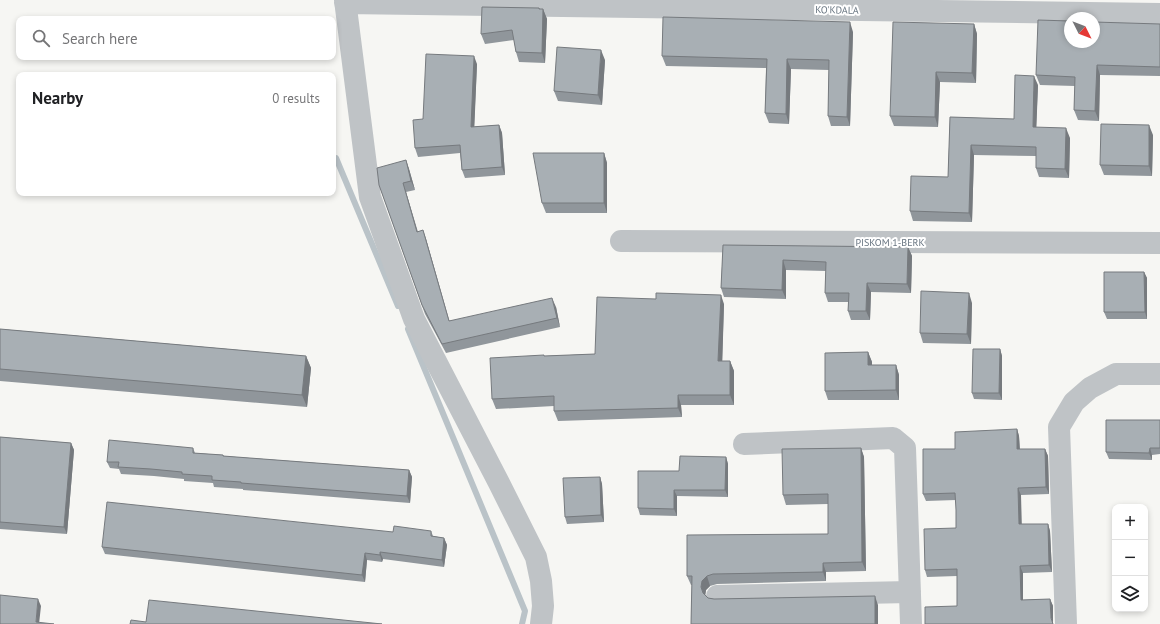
<!DOCTYPE html>
<meta charset="utf-8">
<style>
:root{--surface:#fff;--page:#f6f6f6;--text:#202124;--muted:#757577;--line:#e0e0e0}
body{margin:0;font-family:"PT Sans",sans-serif;background:var(--page);color:var(--text)}
.controls{position:absolute;right:12px;bottom:12px;display:grid;overflow:hidden;border-radius:8px;box-shadow:0 2px 6px #0003}
.controls button{width:36px;height:36px;display:grid;place-items:center;padding:0;border:0;border-bottom:1px solid var(--line);background:var(--surface);color:var(--text);font:20px sans-serif}
.compass{position:absolute;left:1064px;top:12px;width:36px;height:36px;border-radius:50%;background:var(--surface);box-shadow:0 2px 6px #0003;rotate:132deg}
.list{margin:0;padding:0;list-style:none}
h2{display:flex;justify-content:space-between;align-items:center;height:52px;margin:0;padding:0 16px;font-size:17px}
h2 small{font-size:13px;font-weight:400;color:var(--muted)}
.icon{flex:none;width:22px;height:22px;fill:none;stroke:currentColor;stroke-width:2;stroke-linecap:round;stroke-linejoin:round}
.map{position:relative;flex:none;width:1160px;height:624px;overflow:hidden}
.search{position:absolute;background:var(--surface);box-shadow:0 2px 6px #0003;left:16px;top:16px;width:320px;height:44px;display:flex;align-items:center;gap:10px;box-sizing:border-box;padding:0 14px;border-radius:8px;color:var(--muted);font-size:15px}
.panel{position:absolute;background:var(--surface);box-shadow:0 2px 6px #0003;left:16px;top:72px;width:320px;height:124px;border-radius:8px}
.map>svg:first-child{display:block}
</style>
<div class="map">
<svg width="1160" height="624" viewBox="0 0 1160 624">
<rect width="100%" height="100%" fill="#f6f6f3"/>
<g fill="none" stroke-linecap="round" stroke-linejoin="round">
<path stroke="#bac3c8" stroke-width="6" d="M 336,158 L 398,306
M 408,329 L 525,611 L 522,624"/>
<path stroke="#bfc3c6" stroke-width="22" d="M 345,0 L 370,197 L 414,319 L 499,483 L 536,557 L 541,581 L 543,606 L 541,624
M 345,3 L 1160,14
M 621,241 L 1160,243
M 744,444 L 893,438 L 905,448 L 911,624
M 717,596 L 910,592
M 1066,624 L 1059,427 L 1074,402 L 1090,388 L 1116,374 L 1160,374"/>
</g>
<path fill="#90969b" d="M 539,8 L 540,9 L 543,9 L 547,19 L 545,63 L 519,62 L 516,52 L 514,40 L 485,44 L 481,34 Z
M 974,24 L 977,34 L 976,83 L 940,82 L 938,127 L 894,126 L 890,116 Z
M 1160,24 L 1160,76 L 1100,75 L 1099,121 L 1078,120 L 1074,110 L 1075,86 L 1040,85 L 1036,75 Z
M 853,32 L 850,126 L 831,126 L 828,116 L 829,70 L 791,69 L 789,124 L 769,123 L 765,113 L 766,68 L 666,66 L 662,56 Z
M 605,60 L 602,105 L 558,101 L 554,91 Z
M 477,64 L 474,127 L 499,125 L 502,133 L 505,175 L 465,178 L 462,170 L 460,153 L 418,157 L 415,148 L 423,119 Z
M 1038,85 L 1036,128 L 1070,138 L 1069,178 L 1039,177 L 1036,168 L 1036,156 L 974,155 L 972,222 L 913,221 L 910,211 L 948,177 L 950,117 L 1014,119 Z
M 1153,135 L 1152,176 L 1104,175 L 1100,165 Z
M 604,153 L 607,163 L 607,213 L 546,213 L 542,203 Z
M 406,160 L 409,169 L 415,190 L 406,192 L 418,232 L 423,230 L 426,239 L 449,321 L 556,307 L 560,327 L 446,353 L 425,314 L 379,185 Z
M 723,245 L 908,247 L 912,256 L 911,293 L 871,292 L 870,320 L 851,320 L 848,311 L 848,302 L 828,302 L 825,293 L 826,271 L 786,270 L 786,299 L 724,297 L 721,288 Z
M 1144,272 L 1147,278 L 1147,319 L 1107,319 L 1104,312 Z
M 972,303 L 971,344 L 923,343 L 920,333 Z
M 724,304 L 722,361 L 730,361 L 734,371 L 734,405 L 681,405 L 682,417 L 558,421 L 554,411 L 554,406 L 496,409 L 492,399 L 544,356 L 595,354 Z
M 0,329 L 306,356 L 311,368 L 307,407 L 0,381 Z
M 1000,349 L 1002,356 L 1002,400 L 974,399 L 972,393 Z
M 868,352 L 872,362 L 872,365 L 896,365 L 899,375 L 899,400 L 828,400 L 825,391 Z
M 1160,420 L 1160,454 L 1152,455 L 1152,460 L 1109,459 L 1106,452 Z
M 1017,429 L 1019,436 L 1020,449 L 1045,449 L 1048,456 L 1049,494 L 1021,495 L 1021,524 L 1048,524 L 1050,531 L 1052,572 L 1023,573 L 1023,600 L 1050,599 L 1053,606 L 957,606 L 957,576 L 927,577 L 925,570 L 956,528 L 956,500 L 926,501 L 923,494 L 955,449 Z
M 0,437 L 71,443 L 74,450 L 67,534 L 0,529 Z
M 193,448 L 195,453 L 223,455 L 224,456 L 409,470 L 412,477 L 410,503 L 243,490 L 243,489 L 214,487 L 213,483 L 184,481 L 184,479 L 154,476 L 121,474 L 119,469 L 110,468 L 107,462 Z
M 861,448 L 864,457 L 866,571 L 826,572 L 826,581 L 717,584 L 710,586 L 706,590 L 705,595 L 708,598 L 714,599 L 878,605 L 691,624 L 692,585 L 691,585 L 687,576 L 828,534 L 828,504 L 786,505 L 783,495 Z
M 726,457 L 728,464 L 728,497 L 677,496 L 677,516 L 640,515 L 638,508 L 679,471 Z
M 600,477 L 602,484 L 604,522 L 567,524 L 565,517 Z
M 431,531 L 433,536 L 444,538 L 447,545 L 444,567 L 383,559 L 382,562 L 367,560 L 365,582 L 105,554 L 102,547 L 393,532 Z"/>
<path fill="#767a7e" d="M 539,8 L 543,18 L 543,9 L 547,19 L 545,63 L 542,53 Z
M 850,22 L 853,32 L 850,126 L 847,117 Z
M 974,24 L 977,34 L 976,83 L 972,73 Z
M 601,50 L 605,60 L 602,105 L 598,95 Z
M 474,56 L 477,64 L 474,135 L 471,127 Z
M 787,59 L 791,69 L 789,124 L 786,114 Z
M 1097,65 L 1100,75 L 1099,121 L 1095,111 Z
M 936,72 L 940,82 L 938,127 L 935,117 Z
M 1034,76 L 1038,85 L 1036,137 L 1033,127 Z
M 499,125 L 502,133 L 505,175 L 502,167 Z
M 1149,125 L 1153,135 L 1152,176 L 1149,166 Z
M 1066,128 L 1070,138 L 1069,178 L 1065,169 Z
M 971,145 L 974,155 L 972,222 L 969,213 Z
M 604,153 L 607,163 L 607,213 L 604,203 Z
M 406,160 L 409,169 L 415,190 L 411,181 Z
M 403,183 L 406,192 L 420,241 L 417,232 Z
M 423,230 L 426,239 L 452,330 L 449,321 Z
M 908,247 L 912,256 L 911,293 L 907,284 Z
M 783,260 L 786,270 L 786,299 L 782,290 Z
M 1144,272 L 1147,278 L 1147,319 L 1145,312 Z
M 867,283 L 871,292 L 870,320 L 866,311 Z
M 969,293 L 972,303 L 971,344 L 967,334 Z
M 721,295 L 724,304 L 722,371 L 718,361 Z
M 552,298 L 556,307 L 560,327 L 557,318 Z
M 1000,349 L 1002,356 L 1002,400 L 999,393 Z
M 868,352 L 872,362 L 872,375 L 868,365 Z
M 306,356 L 311,368 L 307,407 L 302,395 Z
M 730,361 L 734,371 L 734,405 L 730,395 Z
M 896,365 L 899,375 L 899,400 L 896,390 Z
M 678,395 L 681,405 L 682,417 L 678,408 Z
M 1017,429 L 1019,436 L 1020,456 L 1017,449 Z
M 71,443 L 74,450 L 67,534 L 64,527 Z
M 861,448 L 864,457 L 866,571 L 862,562 Z
M 1150,448 L 1152,455 L 1152,460 L 1149,453 Z
M 1045,449 L 1048,456 L 1049,494 L 1046,487 Z
M 726,457 L 728,464 L 728,497 L 725,490 Z
M 409,470 L 412,477 L 410,503 L 407,496 Z
M 600,477 L 602,484 L 604,522 L 601,515 Z
M 1018,488 L 1021,495 L 1022,531 L 1019,524 Z
M 674,490 L 677,496 L 677,516 L 674,509 Z
M 1048,524 L 1050,531 L 1052,572 L 1049,565 Z
M 444,538 L 447,545 L 444,567 L 442,560 Z
M 380,552 L 383,559 L 382,562 L 380,555 Z
M 365,553 L 367,560 L 365,582 L 362,575 Z
M 823,563 L 826,572 L 826,581 L 823,572 Z
M 1020,566 L 1023,573 L 1023,607 L 1021,600 Z
M 707,576 L 710,586 L 706,590 L 705,597 L 701,587 L 702,581 Z
M 875,596 L 878,605 L 878,624 L 875,624 Z
M 38,599 L 41,606 L 39,624 L 36,622 Z
M 1050,599 L 1053,606 L 1053,624 L 1051,618 Z"/>
<path fill="#a8afb4" stroke="#767a7e" d="M 482,7 L 539,8 L 539,9 L 543,9 L 542,53 L 516,52 L 512,30 L 481,34 Z
M 663,17 L 850,22 L 847,117 L 828,116 L 829,60 L 787,59 L 786,114 L 765,113 L 767,59 L 662,56 Z
M 1038,20 L 1070,21 L 1070,42 L 1094,42 L 1094,22 L 1160,24 L 1160,67 L 1097,65 L 1095,111 L 1074,110 L 1075,77 L 1036,75 Z
M 893,22 L 974,24 L 972,73 L 936,72 L 935,117 L 890,116 Z
M 557,47 L 601,50 L 598,95 L 554,91 Z
M 426,54 L 474,56 L 471,127 L 499,125 L 502,167 L 462,170 L 460,145 L 415,148 L 413,120 L 423,119 Z
M 1015,75 L 1034,76 L 1033,127 L 1066,128 L 1065,169 L 1036,168 L 1036,147 L 971,145 L 969,213 L 910,211 L 911,176 L 948,177 L 950,117 L 1014,119 Z
M 1101,124 L 1149,125 L 1149,166 L 1100,165 Z
M 533,153 L 604,153 L 604,203 L 542,203 Z
M 406,160 L 411,181 L 403,183 L 417,232 L 423,230 L 449,321 L 552,298 L 557,318 L 442,344 L 422,305 L 379,185 L 377,168 Z
M 723,245 L 908,247 L 907,284 L 867,283 L 866,311 L 848,311 L 849,293 L 825,293 L 826,262 L 783,260 L 782,290 L 721,288 Z
M 1104,272 L 1144,272 L 1145,312 L 1104,312 Z
M 921,291 L 969,293 L 967,334 L 920,333 Z
M 656,293 L 721,295 L 718,361 L 730,361 L 730,395 L 678,395 L 678,408 L 554,411 L 554,396 L 492,399 L 490,358 L 544,355 L 544,356 L 595,354 L 597,297 L 656,299 Z
M 0,329 L 306,356 L 302,395 L 0,369 Z
M 973,349 L 1000,349 L 999,393 L 972,393 Z
M 868,352 L 868,365 L 896,365 L 896,390 L 825,391 L 825,353 Z
M 1106,420 L 1160,420 L 1160,448 L 1150,448 L 1149,453 L 1106,452 Z
M 1017,429 L 1017,449 L 1045,449 L 1046,487 L 1018,488 L 1019,524 L 1048,524 L 1049,565 L 1020,566 L 1021,600 L 1050,599 L 1051,618 L 1053,624 L 925,624 L 925,607 L 957,606 L 957,569 L 925,570 L 924,529 L 956,528 L 956,510 L 955,493 L 923,494 L 923,449 L 955,449 L 955,432 Z
M 0,437 L 71,443 L 64,527 L 0,522 Z
M 109,440 L 193,448 L 193,453 L 223,455 L 223,456 L 409,470 L 407,496 L 241,483 L 241,482 L 212,480 L 212,476 L 182,474 L 182,472 L 151,469 L 118,467 L 119,462 L 107,462 Z
M 861,448 L 862,562 L 823,563 L 823,572 L 713,574 L 707,576 L 702,581 L 701,587 L 703,593 L 708,598 L 714,599 L 875,596 L 875,624 L 691,624 L 692,576 L 687,576 L 687,535 L 828,534 L 828,494 L 783,495 L 782,449 Z
M 680,456 L 726,457 L 725,490 L 674,490 L 674,509 L 638,508 L 638,471 L 679,471 Z
M 600,477 L 601,515 L 565,517 L 563,478 Z
M 107,502 L 393,532 L 394,526 L 431,531 L 431,536 L 444,538 L 442,560 L 380,552 L 380,555 L 365,553 L 362,575 L 102,547 Z
M 0,595 L 38,599 L 36,622 L 54,624 L 0,624 Z
M 149,600 L 382,624 L 130,624 L 131,620 L 146,622 Z"/>
<g text-anchor="middle" dominant-baseline="central" stroke-width="4" stroke-linejoin="round" paint-order="stroke">
<g font-size="10" fill="#687581" stroke="#fff">
<text transform="translate(837 10) rotate(1)">KO'KDALA</text>
<text x="890" y="242">PISKOM 1-BERK</text>
</g>
</g>
</svg>
<div class="controls">
<button>+</button>
<button>−</button>
<button><svg class="icon" aria-label="layers" viewBox="0 0 24 24"><path d="M12 4l9 5-9 5-9-5zM3 14l9 5 9-5"/></svg></button>
</div>
<svg class="compass" viewBox="-18 -18 36 36"><path d="M0-13l5 13h-10z" fill="#e53935"/><path d="M0 13l5-13h-10z" fill="#757577"/></svg>
<div class="search"><svg class="icon" aria-label="search" viewBox="0 0 24 24"><circle cx="10" cy="10" r="6"/><path d="M15 15l6 6"/></svg>Search here</div>
<section class="panel">
<h2>Nearby<small>0 results</small></h2>
<ul class="list">
</ul>
</section>
</div>
